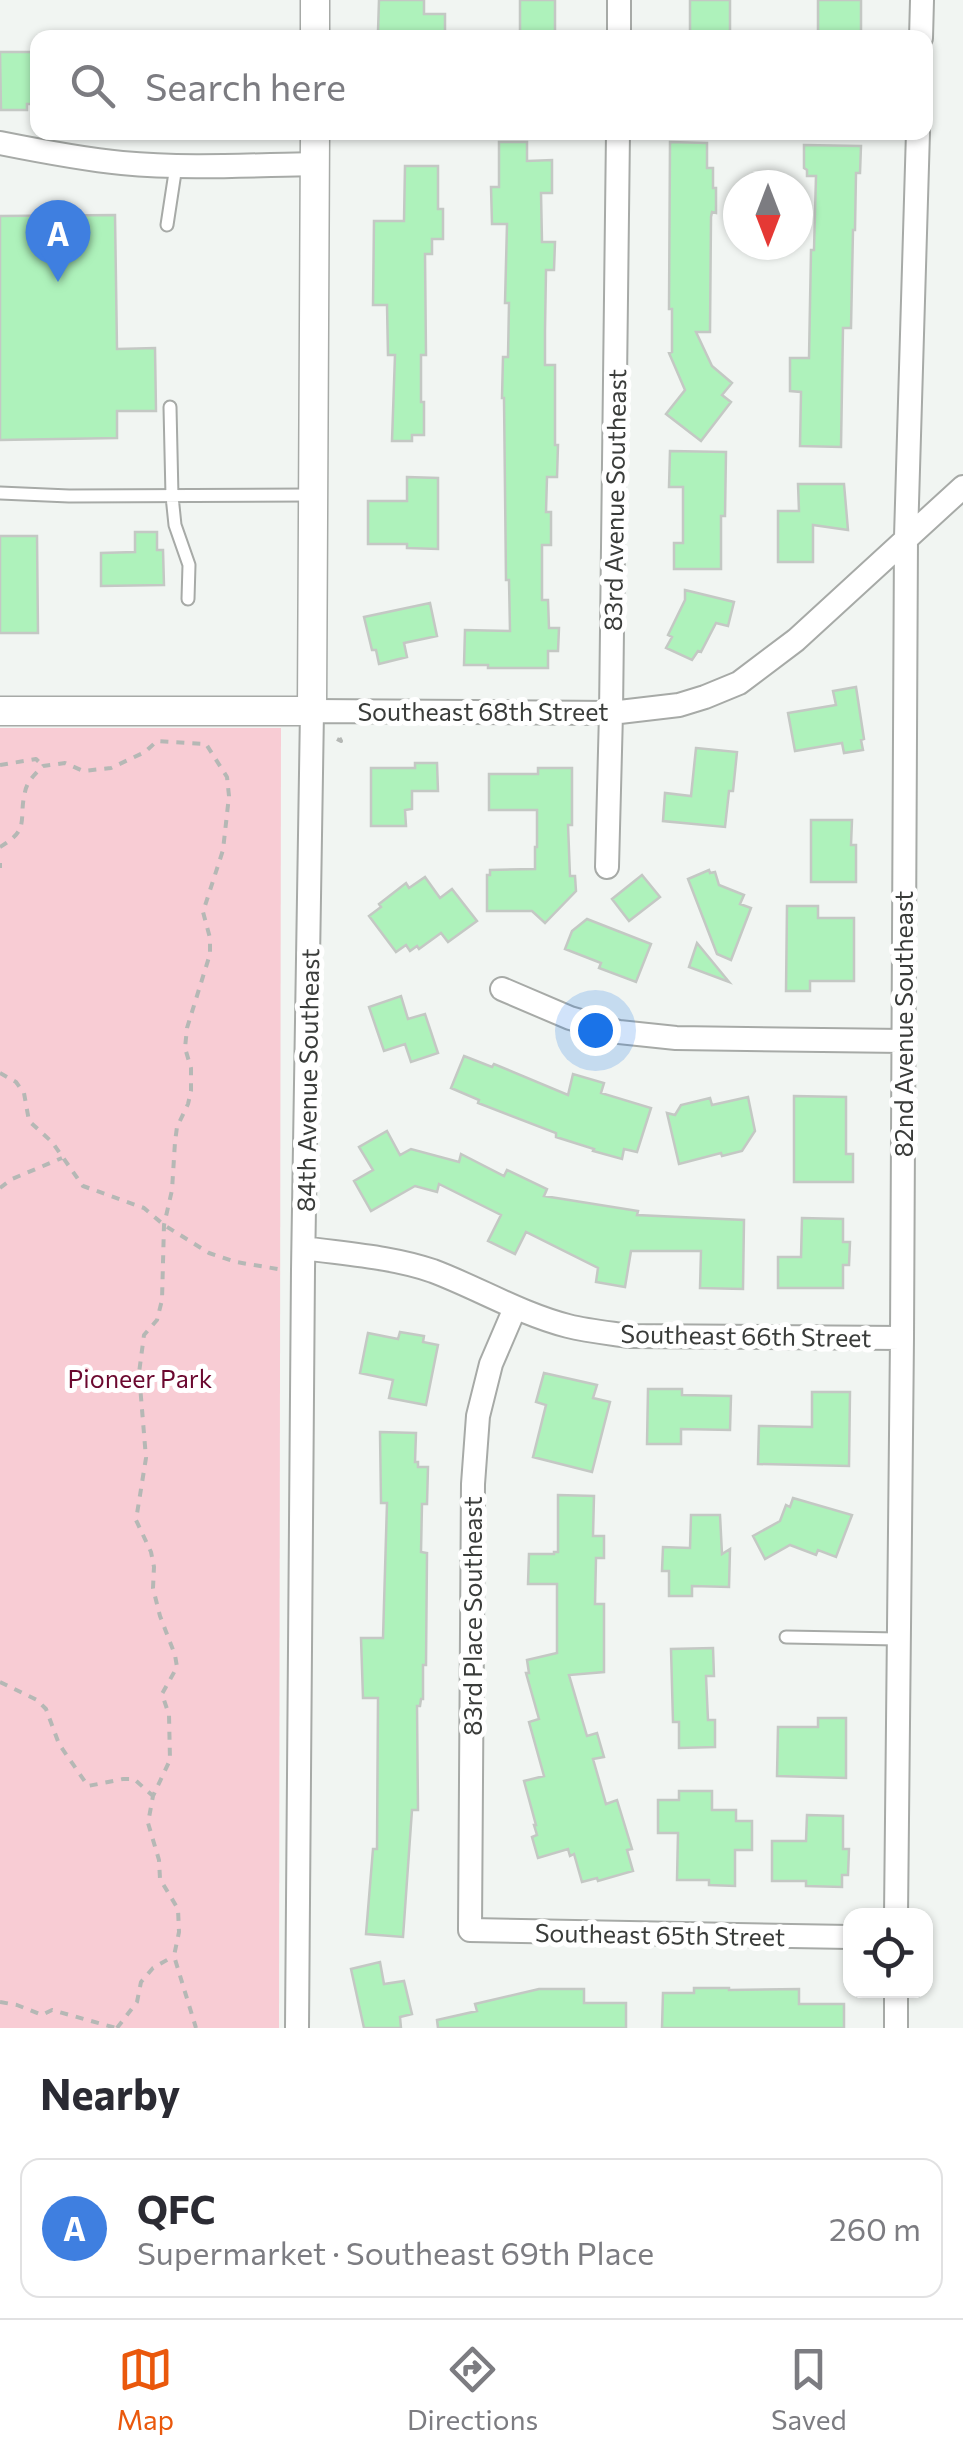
<!DOCTYPE html>
<meta charset="utf-8">
<style>
:root{--surface:#fff;--page:#f2f2f3;--text:#2b2b33;--muted:#7c7c81;--line:#e1e1e2;--accent:#ea580c}
body{margin:0;font-family:Commissioner,sans-serif;background:var(--page);color:var(--text)}
.controls{position:absolute;right:30px;bottom:30px;display:grid;overflow:hidden;border-radius:20px;box-shadow:0 2px 8px #0004}
.controls button{width:90px;height:90px;display:grid;place-items:center;padding:0;border:0;border-bottom:2px solid var(--line);background:var(--surface);color:var(--text);font:50px sans-serif}
.compass{position:absolute;left:723px;top:170px;width:90px;height:90px;border-radius:50%;background:var(--surface);box-shadow:0 2px 8px #0004;rotate:180deg}
.you{position:absolute;left:595px;top:1030px;width:35px;height:35px;margin:-25px;border:8px solid #fff;border-radius:50%;background:#1a73e8;box-shadow:0 0 0 15px #1a73e833}
.badge{display:grid;place-items:center;width:65px;height:65px;border-radius:50%;background:var(--accent);color:#fff;font-size:32px;font-weight:700}
.pin{position:absolute;translate:-50% -82px;filter:drop-shadow(0 2px 5px #0008)}
.pin::after{content:'';position:absolute;top:52px;width:35px;height:30px;background:inherit;clip-path:polygon(0 0,100% 0,50% 100%)}
.list{margin:0;padding:0;list-style:none}
h2{display:flex;justify-content:space-between;align-items:center;height:130px;margin:0;padding:0 40px;font-size:42px}
h2 small{font-size:32px;font-weight:400;color:var(--muted)}
.list li{display:grid;grid-template-columns:65px 1fr auto;gap:30px;align-items:center;box-sizing:border-box;height:140px;margin:0 20px 20px;padding:0 20px;border:2px solid var(--line);border-radius:20px}
.list b{display:block;font-size:38px;white-space:nowrap}
.list p{margin:0;font-size:32px;white-space:nowrap;color:var(--muted)}
.list em{font-size:32px;font-style:normal;color:var(--muted)}
.icon{flex:none;width:55px;height:55px;fill:none;stroke:currentColor;stroke-width:2;stroke-linecap:round;stroke-linejoin:round}
.map{position:relative;flex:none;width:963px;height:2028px;overflow:hidden}
.search{position:absolute;background:var(--surface);box-shadow:0 2px 8px #0004;left:30px;right:30px;top:30px;height:110px;display:flex;align-items:center;gap:25px;box-sizing:border-box;padding:0 35px;border-radius:20px;color:var(--muted);font-size:38px}
.sheet{height:290px;background:var(--surface)}
nav{display:flex;justify-content:space-around;align-items:center;box-sizing:border-box;height:140px;border-top:2px solid var(--line);background:var(--surface);font-size:28px;color:var(--muted)}
nav a{display:grid;justify-items:center;gap:5px}
nav .on{color:var(--accent)}
.map>svg:first-child{display:block}
</style>
<div class="map">
<svg width="963" height="2028" viewBox="0 0 963 2028">
<rect width="100%" height="100%" fill="#f1f5f2"/>
<path fill="#f8ccd4" d="M 0,728 L 281,728 L 279,2028 L 0,2028 Z"/>
<path fill="#aef2bb" stroke="#c4c8c4" stroke-width="2.5" d="M 379,0 L 424,0 L 424,14 L 445,14 L 445,38 L 408,38 L 408,32 L 378,32 Z
M 520,0 L 555,0 L 555,36 L 520,36 Z
M 690,0 L 730,0 L 730,38 L 690,38 Z
M 818,0 L 861,0 L 861,34 L 818,33 Z
M 0,52 L 38,52 L 38,104 L 27,104 L 27,110 L 1,110 Z
M 499,142 L 527,142 L 527,161 L 552,160 L 552,193 L 541,193 L 542,242 L 555,242 L 554,270 L 546,270 L 545,330 L 545,365 L 555,365 L 555,445 L 558,445 L 557,477 L 547,477 L 546,512 L 551,512 L 551,545 L 542,545 L 542,600 L 548,600 L 549,628 L 559,628 L 558,651 L 548,651 L 548,668 L 488,668 L 488,665 L 464,665 L 465,630 L 510,631 L 509,580 L 506,580 L 504,398 L 502,398 L 503,357 L 508,357 L 509,303 L 505,303 L 507,224 L 492,224 L 491,187 L 499,187 Z
M 670,142 L 707,143 L 707,168 L 713,168 L 713,188 L 716,188 L 716,213 L 712,212 L 711,217 L 710,332 L 696,332 L 712,366 L 732,383 L 722,395 L 731,402 L 701,441 L 666,414 L 685,390 L 669,353 L 672,352 L 672,309 L 669,309 Z
M 804,145 L 861,146 L 860,173 L 856,173 L 855,230 L 853,230 L 851,328 L 843,328 L 841,447 L 800,446 L 801,392 L 790,391 L 790,358 L 809,358 L 811,250 L 814,250 L 816,176 L 807,176 L 807,170 L 804,168 Z
M 405,166 L 438,166 L 438,209 L 443,209 L 443,239 L 432,239 L 432,254 L 425,254 L 426,355 L 421,355 L 421,402 L 424,402 L 424,435 L 412,435 L 412,441 L 392,441 L 395,355 L 388,355 L 387,305 L 373,305 L 374,221 L 404,221 Z
M 115,215 L 117,349 L 155,348 L 156,411 L 117,411 L 117,438 L 0,440 L 0,216 Z
M 670,451 L 726,452 L 725,516 L 721,516 L 721,569 L 674,569 L 674,543 L 683,543 L 683,487 L 669,487 Z
M 407,477 L 438,478 L 438,549 L 407,548 L 407,544 L 368,544 L 368,501 L 407,501 Z
M 798,484 L 844,484 L 848,530 L 813,525 L 813,562 L 778,562 L 778,511 L 799,511 Z
M 135,532 L 157,532 L 157,550 L 163,550 L 164,585 L 101,586 L 101,553 L 135,552 Z
M 0,536 L 37,536 L 38,633 L 0,633 Z
M 685,590 L 734,602 L 728,626 L 716,623 L 701,652 L 698,651 L 692,660 L 666,648 L 672,637 L 668,635 L 685,600 Z
M 430,603 L 437,636 L 404,643 L 407,657 L 379,664 L 376,650 L 372,650 L 364,617 Z
M 856,687 L 864,739 L 861,740 L 863,750 L 844,753 L 842,743 L 795,751 L 788,713 L 836,705 L 833,691 Z
M 696,748 L 737,752 L 733,791 L 729,791 L 725,827 L 663,821 L 665,793 L 691,796 Z
M 415,763 L 437,763 L 438,791 L 412,791 L 412,809 L 405,810 L 406,826 L 371,826 L 371,768 L 415,768 Z
M 538,768 L 572,768 L 572,825 L 568,825 L 570,876 L 575,876 L 576,891 L 545,923 L 532,911 L 487,911 L 487,875 L 490,875 L 490,870 L 535,869 L 535,847 L 537,847 L 537,810 L 489,810 L 489,774 L 538,774 Z
M 811,820 L 852,820 L 851,845 L 856,845 L 856,882 L 811,882 Z
M 709,870 L 710,873 L 715,872 L 719,885 L 744,895 L 740,904 L 751,908 L 731,960 L 717,954 L 688,879 Z
M 642,875 L 660,897 L 629,921 L 612,899 Z
M 425,877 L 440,898 L 452,889 L 477,921 L 448,942 L 441,933 L 419,949 L 417,946 L 410,951 L 406,945 L 396,952 L 369,916 L 381,907 L 379,904 L 406,883 L 409,888 Z
M 787,906 L 818,906 L 818,918 L 854,918 L 854,981 L 810,981 L 810,991 L 786,991 Z
M 587,919 L 651,944 L 636,982 L 599,968 L 601,963 L 565,949 L 572,931 Z
M 697,943 L 729,982 L 689,967 Z
M 401,996 L 408,1019 L 425,1014 L 438,1053 L 411,1062 L 405,1044 L 384,1051 L 369,1007 Z
M 464,1056 L 492,1067 L 494,1064 L 568,1095 L 573,1074 L 604,1083 L 601,1093 L 651,1108 L 637,1152 L 624,1149 L 622,1159 L 593,1151 L 594,1149 L 556,1137 L 556,1133 L 478,1103 L 479,1100 L 451,1088 Z
M 794,1096 L 846,1097 L 846,1154 L 853,1154 L 853,1182 L 794,1182 Z
M 748,1097 L 755,1131 L 742,1151 L 722,1156 L 721,1153 L 679,1164 L 667,1113 L 675,1115 L 681,1105 L 710,1098 L 712,1105 Z
M 387,1131 L 400,1155 L 411,1149 L 459,1162 L 461,1154 L 504,1176 L 507,1170 L 547,1189 L 544,1196 L 638,1211 L 637,1215 L 744,1220 L 743,1289 L 700,1288 L 701,1251 L 631,1251 L 625,1287 L 596,1282 L 598,1268 L 526,1232 L 515,1254 L 488,1241 L 501,1215 L 439,1184 L 437,1192 L 415,1186 L 371,1211 L 354,1181 L 373,1170 L 359,1147 Z
M 802,1218 L 843,1219 L 843,1242 L 850,1242 L 849,1265 L 843,1265 L 843,1288 L 778,1288 L 778,1257 L 801,1257 Z
M 400,1332 L 424,1336 L 423,1342 L 438,1345 L 426,1405 L 389,1398 L 393,1380 L 360,1373 L 368,1333 L 398,1339 Z
M 544,1373 L 597,1385 L 593,1398 L 610,1402 L 592,1472 L 533,1457 L 546,1405 L 536,1402 Z
M 648,1389 L 682,1389 L 682,1395 L 731,1396 L 730,1430 L 681,1429 L 681,1444 L 647,1444 Z
M 812,1392 L 850,1392 L 849,1466 L 758,1464 L 759,1426 L 812,1427 Z
M 380,1432 L 416,1433 L 415,1462 L 418,1462 L 418,1467 L 428,1467 L 427,1504 L 422,1504 L 421,1552 L 427,1553 L 426,1665 L 423,1665 L 423,1699 L 421,1699 L 420,1706 L 417,1706 L 418,1810 L 412,1810 L 403,1937 L 366,1934 L 373,1849 L 377,1849 L 378,1698 L 363,1698 L 361,1638 L 383,1638 L 387,1503 L 381,1503 Z
M 558,1495 L 594,1496 L 593,1536 L 604,1536 L 604,1558 L 596,1558 L 595,1604 L 604,1604 L 604,1672 L 569,1675 L 587,1736 L 597,1733 L 604,1757 L 593,1759 L 606,1804 L 617,1800 L 632,1849 L 627,1850 L 633,1871 L 598,1881 L 597,1878 L 582,1882 L 574,1854 L 570,1856 L 568,1849 L 538,1858 L 532,1837 L 537,1835 L 534,1825 L 536,1825 L 524,1781 L 544,1776 L 529,1722 L 539,1719 L 526,1673 L 529,1673 L 527,1660 L 557,1653 L 557,1584 L 528,1584 L 529,1554 L 554,1554 L 554,1552 L 558,1552 Z
M 793,1498 L 852,1515 L 836,1557 L 818,1550 L 816,1555 L 790,1545 L 765,1559 L 753,1536 L 780,1521 L 786,1505 L 790,1507 Z
M 691,1515 L 720,1515 L 722,1554 L 730,1549 L 729,1587 L 692,1586 L 692,1596 L 669,1596 L 669,1571 L 662,1571 L 663,1547 L 690,1548 Z
M 713,1648 L 714,1676 L 706,1676 L 708,1720 L 715,1720 L 715,1747 L 679,1748 L 679,1722 L 673,1722 L 671,1649 Z
M 818,1718 L 846,1718 L 846,1778 L 777,1776 L 778,1727 L 818,1727 Z
M 679,1791 L 712,1791 L 712,1810 L 736,1810 L 736,1821 L 752,1821 L 752,1850 L 735,1850 L 735,1886 L 709,1885 L 709,1880 L 677,1880 L 678,1833 L 658,1833 L 658,1800 L 679,1800 Z
M 807,1815 L 843,1816 L 843,1849 L 849,1849 L 848,1875 L 842,1875 L 842,1887 L 806,1886 L 806,1881 L 772,1881 L 772,1841 L 806,1841 Z
M 380,1962 L 384,1984 L 404,1981 L 412,2014 L 400,2017 L 401,2028 L 364,2028 L 351,1969 Z
M 694,1988 L 729,1988 L 729,1990 L 799,1989 L 799,2004 L 844,2004 L 844,2028 L 662,2028 L 663,1993 L 694,1993 Z
M 539,1989 L 584,1989 L 584,2003 L 626,2003 L 626,2028 L 438,2028 L 437,2020 L 477,2011 L 475,2004 Z"/>
<g fill="none" stroke-linecap="round" stroke-linejoin="round">
<g stroke="#a7aaa7" stroke-width="15">
<path id="service" d="M 167,225 L 176,166
M 170,407 L 172,496 L 175,525 L 189,565 L 188,599
M 0,493 L 69,496 L 311,495
M 786,1637 L 898,1639"/>
</g>
<g stroke="#a7aaa7" stroke-width="26">
<path id="minor" d="M 619,38 L 619,0
M 921,38 L 922,0
M 0,143 C 40,151 81,159 122,163 C 186,169 251,165 315,164
M 607,867 L 611,713 L 618,132
M 502,989 L 570,1018 L 619,1032 L 676,1038 L 903,1041
M 304,1248 C 346,1254 393,1257 433,1271 C 478,1288 521,1314 568,1326 C 588,1331 609,1333 629,1336 L 902,1338
M 515,1308 L 491,1364 L 478,1416 L 473,1484 L 470,1930 L 850,1937
M 896,1916 L 902,1338 L 906,537 L 918,132
M 896,1990 L 896,2028
M 297,2028 L 303,1270 L 312,711 L 611,713 L 679,705 L 705,697 L 739,683 L 796,640 L 963,487"/>
</g>
<g stroke="#a7aaa7" stroke-width="31">
<path id="tertiary" d="M 315,0 L 315,38
M 0,711 L 312,711 L 315,132"/>
</g>
<path stroke="#b5b8b5" stroke-width="4" stroke-dasharray="8 8" stroke-linecap="butt" d="M 337,739 L 341,741 L 339,737
M 0,765 L 36,759 L 43,766
M 0,847 C 31,829 18,820 25,792 C 27,781 36,773 43,766 L 65,763 L 83,771 L 111,768 L 145,752 L 157,741 L 206,744 L 227,777 L 229,796 L 223,850 L 203,912 L 210,938 L 210,954 L 187,1028 L 185,1048 L 191,1068 L 191,1091 L 188,1104 L 177,1127 L 175,1142 L 172,1190 L 164,1225 L 162,1300 L 157,1320 L 144,1335 L 139,1373 L 146,1458 L 136,1520 L 151,1552 L 154,1567 L 153,1588 L 160,1616 L 175,1655 L 177,1667 L 162,1694 L 169,1715 L 170,1760 L 153,1796 L 148,1823 L 159,1860 L 160,1879 L 178,1909 L 179,1932 L 174,1956 L 196,2028
M 0,863 L 0,868
M 0,1073 L 16,1082 L 24,1093 L 29,1121 L 52,1142 L 83,1186 L 144,1208 L 164,1225 L 209,1253 L 236,1262 L 278,1269
M 0,1188 L 12,1179 L 62,1158
M 0,1682 L 37,1700 L 46,1709 L 59,1744 L 88,1786 L 123,1779 L 134,1779 L 153,1796
M 0,2002 L 17,2005 L 42,2015 L 52,2010 L 116,2028
M 117,2028 L 137,2002 L 141,1982 L 153,1968 L 174,1956"/>
<use href="#service" stroke="#fff" stroke-width="11"/>
<use href="#minor" stroke="#fff" stroke-width="22"/>
<use href="#tertiary" stroke="#fff" stroke-width="28"/>
</g>
<g text-anchor="middle" dominant-baseline="central" stroke-width="10" stroke-linejoin="round" paint-order="stroke">
<g font-size="25" fill="#3a3c3a" stroke="#fff">
<text transform="translate(614 500) rotate(-89)">83rd Avenue Southeast</text>
<text x="483" y="711">Southeast 68th Street</text>
<text transform="translate(903 1024) rotate(-90)">82nd Avenue Southeast</text>
<text transform="translate(307 1080) rotate(-89)">84th Avenue Southeast</text>
<text transform="translate(746 1335) rotate(1)">Southeast 66th Street</text>
<text transform="translate(472 1616) rotate(-90)">83rd Place Southeast</text>
<text transform="translate(660 1934) rotate(1)">Southeast 65th Street</text>
</g>
<g font-size="25" fill="#6b082f" stroke="#fff">
<text x="140" y="1378">Pioneer Park</text>
</g>
</g>
</svg>
<div class="controls">
<button><svg class="icon" aria-label="locate" viewBox="0 0 24 24"><circle cx="12" cy="12" r="6"/><path d="M12 2v4M12 18v4M2 12h4M18 12h4"/></svg></button>
</div>
<svg class="compass" viewBox="-18 -18 36 36"><path d="M0-13l5 13h-10z" fill="#e53935"/><path d="M0 13l5-13h-10z" fill="#7c7c81"/></svg>
<div class="you"></div>
<div class="pin badge" style="left:58px;top:282px;background:#3f7fe0">A</div>
<div class="search"><svg class="icon" aria-label="search" viewBox="0 0 24 24"><circle cx="10" cy="10" r="6"/><path d="M15 15l6 6"/></svg>Search here</div>
</div>
<section class="sheet">
<h2>Nearby<small></small></h2>
<ul class="list">
<li><span class="badge" style="background:#3f7fe0">A</span><div><b>QFC</b><p>Supermarket · Southeast 69th Place</p></div><em>260 m</em></li>
</ul>
</section>
<nav>
<a class="on"><svg class="icon" aria-label="map" viewBox="0 0 24 24"><path d="M3 6l6-2 6 2 6-2v14l-6 2-6-2-6 2zM9 4v14M15 6v14"/></svg>Map</a>
<a><svg class="icon" aria-label="directions" viewBox="0 0 24 24"><path d="M12 3l9 9-9 9-9-9zM9 14v-3h6M13 9l2 2-2 2"/></svg>Directions</a>
<a><svg class="icon" aria-label="saved" viewBox="0 0 24 24"><path d="M7 4h10v16l-5-4-5 4z"/></svg>Saved</a>
</nav>
